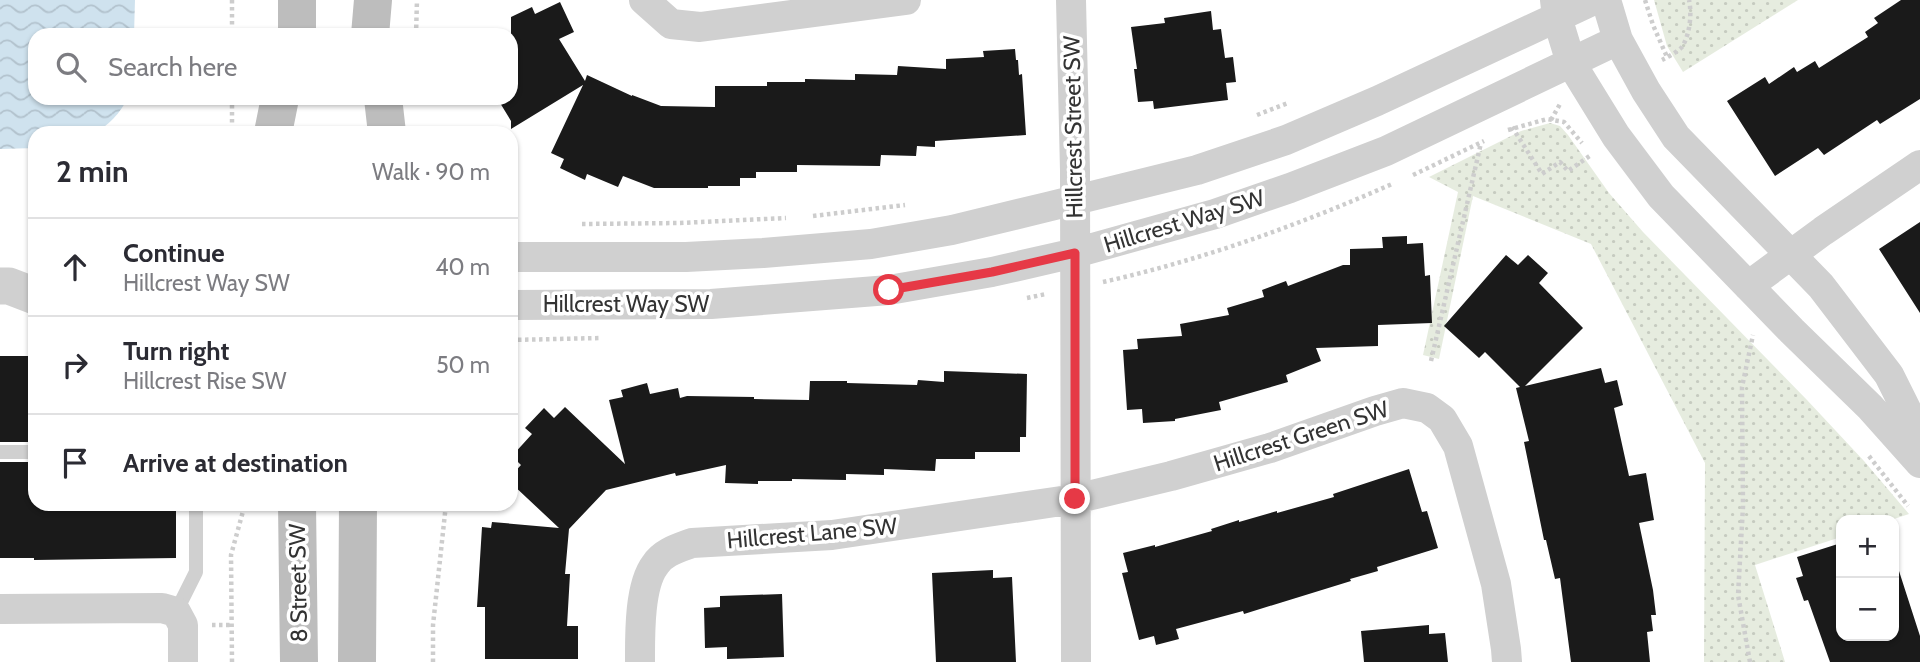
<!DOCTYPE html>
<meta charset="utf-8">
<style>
:root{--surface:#fff;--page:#f2f2f3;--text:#2b2b33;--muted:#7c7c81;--line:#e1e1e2}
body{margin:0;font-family:Cabin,sans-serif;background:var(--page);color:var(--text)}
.controls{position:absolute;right:21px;bottom:21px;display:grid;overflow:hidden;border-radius:14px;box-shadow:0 2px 5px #0004}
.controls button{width:63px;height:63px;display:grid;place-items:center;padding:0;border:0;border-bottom:2px solid var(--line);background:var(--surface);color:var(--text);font:35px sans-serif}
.stop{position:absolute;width:21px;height:21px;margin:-16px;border:5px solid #e63946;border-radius:50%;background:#fff}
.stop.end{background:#e63946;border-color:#fff;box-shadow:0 2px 7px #0008}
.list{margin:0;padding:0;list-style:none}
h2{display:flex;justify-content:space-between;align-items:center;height:91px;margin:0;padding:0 28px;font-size:30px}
h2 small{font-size:23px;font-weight:400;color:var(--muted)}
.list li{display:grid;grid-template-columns:46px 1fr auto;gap:21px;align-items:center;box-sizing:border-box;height:98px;padding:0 28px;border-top:2px solid var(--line)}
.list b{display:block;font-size:26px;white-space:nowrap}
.list p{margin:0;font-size:23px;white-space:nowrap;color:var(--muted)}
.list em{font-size:23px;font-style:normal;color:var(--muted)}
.icon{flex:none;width:38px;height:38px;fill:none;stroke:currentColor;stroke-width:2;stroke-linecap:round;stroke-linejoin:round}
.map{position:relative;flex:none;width:1920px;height:662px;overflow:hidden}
.search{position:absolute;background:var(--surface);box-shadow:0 2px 5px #0004;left:28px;top:28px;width:490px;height:77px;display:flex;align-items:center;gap:18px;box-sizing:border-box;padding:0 24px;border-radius:21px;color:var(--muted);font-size:26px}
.panel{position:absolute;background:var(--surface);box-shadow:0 2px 5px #0004;left:28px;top:126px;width:490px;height:385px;border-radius:21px}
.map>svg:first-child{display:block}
</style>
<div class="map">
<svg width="1920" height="662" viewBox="0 0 1920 662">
<defs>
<pattern id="park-dots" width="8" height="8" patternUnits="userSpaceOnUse" patternTransform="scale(1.75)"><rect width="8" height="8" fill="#e6ecdf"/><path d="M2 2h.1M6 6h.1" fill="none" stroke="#c6cbc0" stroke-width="1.8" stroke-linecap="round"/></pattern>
<pattern id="water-waves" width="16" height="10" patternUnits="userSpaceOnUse" patternTransform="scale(1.75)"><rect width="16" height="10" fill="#cfe2ee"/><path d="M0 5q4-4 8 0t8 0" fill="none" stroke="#b2c2cd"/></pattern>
</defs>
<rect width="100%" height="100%" fill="#fff"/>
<path fill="url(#park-dots)" d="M 1654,0 L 1798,0 L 1683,72 L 1667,46 Z
M 1550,123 L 1560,126 L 1568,135 L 1609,193 L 1643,232 L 1807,400 L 1864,461 L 1909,514 L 1891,520 L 1841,520 L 1841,537 L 1755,565 L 1785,662 L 1704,662 L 1705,463 L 1591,244 L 1473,196 L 1439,359 L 1423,355 L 1458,192 L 1429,177 L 1521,131 Z"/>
<path fill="url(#water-waves)" d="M 0,0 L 135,0 L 134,35 L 35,35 L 35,98 L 127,98 C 122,112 107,127 94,133 L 35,133 L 35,148 L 0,149 Z"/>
<path fill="#1a1a1a" d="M 1901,0 L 1920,0 L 1920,99 L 1880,124 L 1877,120 L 1824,155 L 1818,148 L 1775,176 L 1727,101 L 1765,77 L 1769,84 L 1794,67 L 1797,72 L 1815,61 L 1819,68 L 1868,37 L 1865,32 L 1878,23 L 1874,18 Z
M 560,2 L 574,32 L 559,39 L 585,81 L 587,75 L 632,96 L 632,95 L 661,106 L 715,107 L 715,86 L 767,86 L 767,82 L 805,82 L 805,79 L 855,80 L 855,74 L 897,75 L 898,66 L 946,69 L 946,59 L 984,57 L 983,51 L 1015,49 L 1016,60 L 1018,60 L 1019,75 L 1022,74 L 1026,135 L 935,141 L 935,147 L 917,146 L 916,156 L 881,155 L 880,166 L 797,165 L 797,172 L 756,172 L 756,178 L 740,178 L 740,186 L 708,186 L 708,188 L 654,188 L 623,176 L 618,187 L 587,174 L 585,180 L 560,168 L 564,159 L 551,153 L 583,85 L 511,129 L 511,121 L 497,98 L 511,98 L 511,17 L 532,7 L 535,14 Z
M 1211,11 L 1213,30 L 1221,29 L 1225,58 L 1233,57 L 1236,82 L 1226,83 L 1228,100 L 1154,109 L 1153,101 L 1138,102 L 1134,69 L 1137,69 L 1131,27 L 1165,23 L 1164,18 Z
M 1920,222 L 1920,313 L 1879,249 Z
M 1407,236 L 1407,244 L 1423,243 L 1425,276 L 1430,275 L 1432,323 L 1378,325 L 1378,346 L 1316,348 L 1321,361 L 1286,375 L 1288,382 L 1219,402 L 1221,410 L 1175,419 L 1175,421 L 1143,423 L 1142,409 L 1127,410 L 1123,350 L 1138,349 L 1137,339 L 1182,336 L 1180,324 L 1229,315 L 1227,308 L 1264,297 L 1262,290 L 1286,281 L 1288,286 L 1343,265 L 1350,265 L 1350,249 L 1383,248 L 1382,237 Z
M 1506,255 L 1518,265 L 1528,255 L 1548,273 L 1539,283 L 1583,328 L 1525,386 L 1601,368 L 1605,383 L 1617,380 L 1623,405 L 1614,408 L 1629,476 L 1646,473 L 1654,520 L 1639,523 L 1653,590 L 1656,615 L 1651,615 L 1653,631 L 1647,632 L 1650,662 L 1571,662 L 1560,578 L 1555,579 L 1546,540 L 1544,540 L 1524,442 L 1529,441 L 1516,388 L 1520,387 L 1485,352 L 1479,358 L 1444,326 Z
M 0,356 L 35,356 L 35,442 L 0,442 Z
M 944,371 L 1027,374 L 1026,437 L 1020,437 L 1020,452 L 975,452 L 975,459 L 936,459 L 935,471 L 884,469 L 884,475 L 846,474 L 846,480 L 792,479 L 792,481 L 758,481 L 758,484 L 725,483 L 726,465 L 676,476 L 675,473 L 606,490 L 569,529 L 565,574 L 570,574 L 567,626 L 578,626 L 578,659 L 485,659 L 485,607 L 477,607 L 482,527 L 491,528 L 492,522 L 559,528 L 511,483 L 511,476 L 521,465 L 512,456 L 532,434 L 525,428 L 544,408 L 554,418 L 565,407 L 625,464 L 609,400 L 623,397 L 621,390 L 647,383 L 650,394 L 678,388 L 680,398 L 687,396 L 754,397 L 754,399 L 809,400 L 810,381 L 847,381 L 847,383 L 917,385 L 918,380 L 944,382 Z
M 0,462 L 35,462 L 35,504 L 176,504 L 176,558 L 34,560 L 34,558 L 0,558 Z
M 1409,469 L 1422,512 L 1427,511 L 1438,548 L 1377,567 L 1378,571 L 1350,579 L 1351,581 L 1244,614 L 1243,611 L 1176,629 L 1179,639 L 1156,645 L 1154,636 L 1139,640 L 1122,573 L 1128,572 L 1123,553 L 1155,545 L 1155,547 L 1212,531 L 1211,529 L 1239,520 L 1239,522 L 1277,511 L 1277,513 L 1334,497 L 1333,494 Z
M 1841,543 L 1841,636 L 1894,636 L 1894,572 L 1899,571 L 1920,636 L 1920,662 L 1830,662 L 1808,600 L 1804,601 L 1796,578 L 1803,576 L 1797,557 Z
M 993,570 L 993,578 L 1012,577 L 1016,662 L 936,662 L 932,573 Z
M 782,594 L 784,657 L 727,659 L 727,647 L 705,648 L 704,608 L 720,607 L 720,596 Z
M 1429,625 L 1429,634 L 1445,633 L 1448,662 L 1364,662 L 1361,631 Z"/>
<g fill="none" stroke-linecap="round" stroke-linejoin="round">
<path stroke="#cdcdcd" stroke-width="4.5" stroke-dasharray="3.5 3.5" stroke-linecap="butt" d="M 232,0 L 232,35
M 1645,0 L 1653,25 L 1667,57
M 416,35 L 417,0
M 1662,60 C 1668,57 1677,52 1682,47 C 1690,34 1692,14 1689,0
M 232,98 L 232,133
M 1257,115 L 1288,103
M 1551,120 L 1560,104
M 1512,127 L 1542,174 L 1560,162 L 1568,171 L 1591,155
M 1508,130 L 1547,119 L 1564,122 L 1582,143
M 1413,175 L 1484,141
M 813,216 L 905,205
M 582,224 L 680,223 L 786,218
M 1103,282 C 1202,260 1299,225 1392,184
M 1027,298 L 1046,294
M 511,340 L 601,338
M 1431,361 L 1481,143
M 1869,456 L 1908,506
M 212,625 L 232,625
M 232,662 L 231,555 L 245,504
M 433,662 L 433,625 L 446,504
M 1750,662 L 1738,595 L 1743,507 L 1742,387 L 1753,335"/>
<path stroke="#d0d0d0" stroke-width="14" d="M 0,452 L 35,452
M 176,612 L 196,572 L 196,504"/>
<path stroke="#d0d0d0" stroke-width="30" d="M 644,0 L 671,24 L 700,27 L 906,0
M 1071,0 L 1075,171 L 1076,662
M 1555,0 L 1557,17 L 1571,63 L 1616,136 L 1661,196 L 1792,331 L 1870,407 L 1920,463
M 1606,0 L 1618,40 L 1646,91 L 1676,137 L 1821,286 L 1889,375 L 1920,437
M 511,257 L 686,257 L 763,253 L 871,244 L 952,230 L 1047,207 L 1197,170 L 1286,140 L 1377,101 L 1594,0
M 1748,286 L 1823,231 L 1920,165
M 511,305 L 711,304 L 889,290 L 992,272 L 1075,253 L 1215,214 L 1290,188 L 1386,151 L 1618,40
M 0,609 L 162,608 L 176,612 L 183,625 L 183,662
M 640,662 C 640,636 639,586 655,565 C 663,552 679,548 692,543 L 832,535 L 1075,499 L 1171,476 L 1270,448 L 1375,411 L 1403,403 L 1427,408 L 1442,419 L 1458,446 L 1496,584 L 1506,649 L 1507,662"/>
<path stroke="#d0d0d0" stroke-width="37" d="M 0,286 L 9,286 L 35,296"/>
<path stroke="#bdbdbd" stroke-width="38" d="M 297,35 L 297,0
M 370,35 L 373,0
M 383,98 L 387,133
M 273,133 L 280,98
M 297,504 L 299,662
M 357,662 L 358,504"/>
</g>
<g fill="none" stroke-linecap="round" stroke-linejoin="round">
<path stroke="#e63946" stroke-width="9" d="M 889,290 L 992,272 L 1075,253 L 1075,499"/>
</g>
<g text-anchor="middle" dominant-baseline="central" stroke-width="7" stroke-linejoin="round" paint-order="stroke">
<g font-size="23" fill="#333" stroke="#fff">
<text transform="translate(1073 127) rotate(-91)">Hillcrest Street SW</text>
<text transform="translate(1184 221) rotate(-17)">Hillcrest Way SW</text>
<text x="626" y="304">Hillcrest Way SW</text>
<text transform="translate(1301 436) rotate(-18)">Hillcrest Green SW</text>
<text transform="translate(812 533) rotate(-5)">Hillcrest Lane SW</text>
<text transform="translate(298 583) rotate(-91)">8 Street SW</text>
</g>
</g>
</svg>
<div class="controls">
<button>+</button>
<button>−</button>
</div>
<div class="stop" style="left:889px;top:290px"></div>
<div class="stop end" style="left:1075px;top:499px"></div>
<div class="search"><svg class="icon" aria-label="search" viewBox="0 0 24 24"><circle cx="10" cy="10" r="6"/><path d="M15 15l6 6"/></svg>Search here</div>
<section class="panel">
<h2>2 min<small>Walk · 90 m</small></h2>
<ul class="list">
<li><svg class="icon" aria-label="ahead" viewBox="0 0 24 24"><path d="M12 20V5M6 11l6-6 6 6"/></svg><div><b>Continue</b><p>Hillcrest Way SW</p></div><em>40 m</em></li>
<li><svg class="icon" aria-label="right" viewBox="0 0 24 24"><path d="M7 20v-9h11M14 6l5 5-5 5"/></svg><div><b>Turn right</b><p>Hillcrest Rise SW</p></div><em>50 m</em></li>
<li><svg class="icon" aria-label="arrive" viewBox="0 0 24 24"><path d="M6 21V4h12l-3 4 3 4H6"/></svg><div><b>Arrive at destination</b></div></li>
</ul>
</section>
</div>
